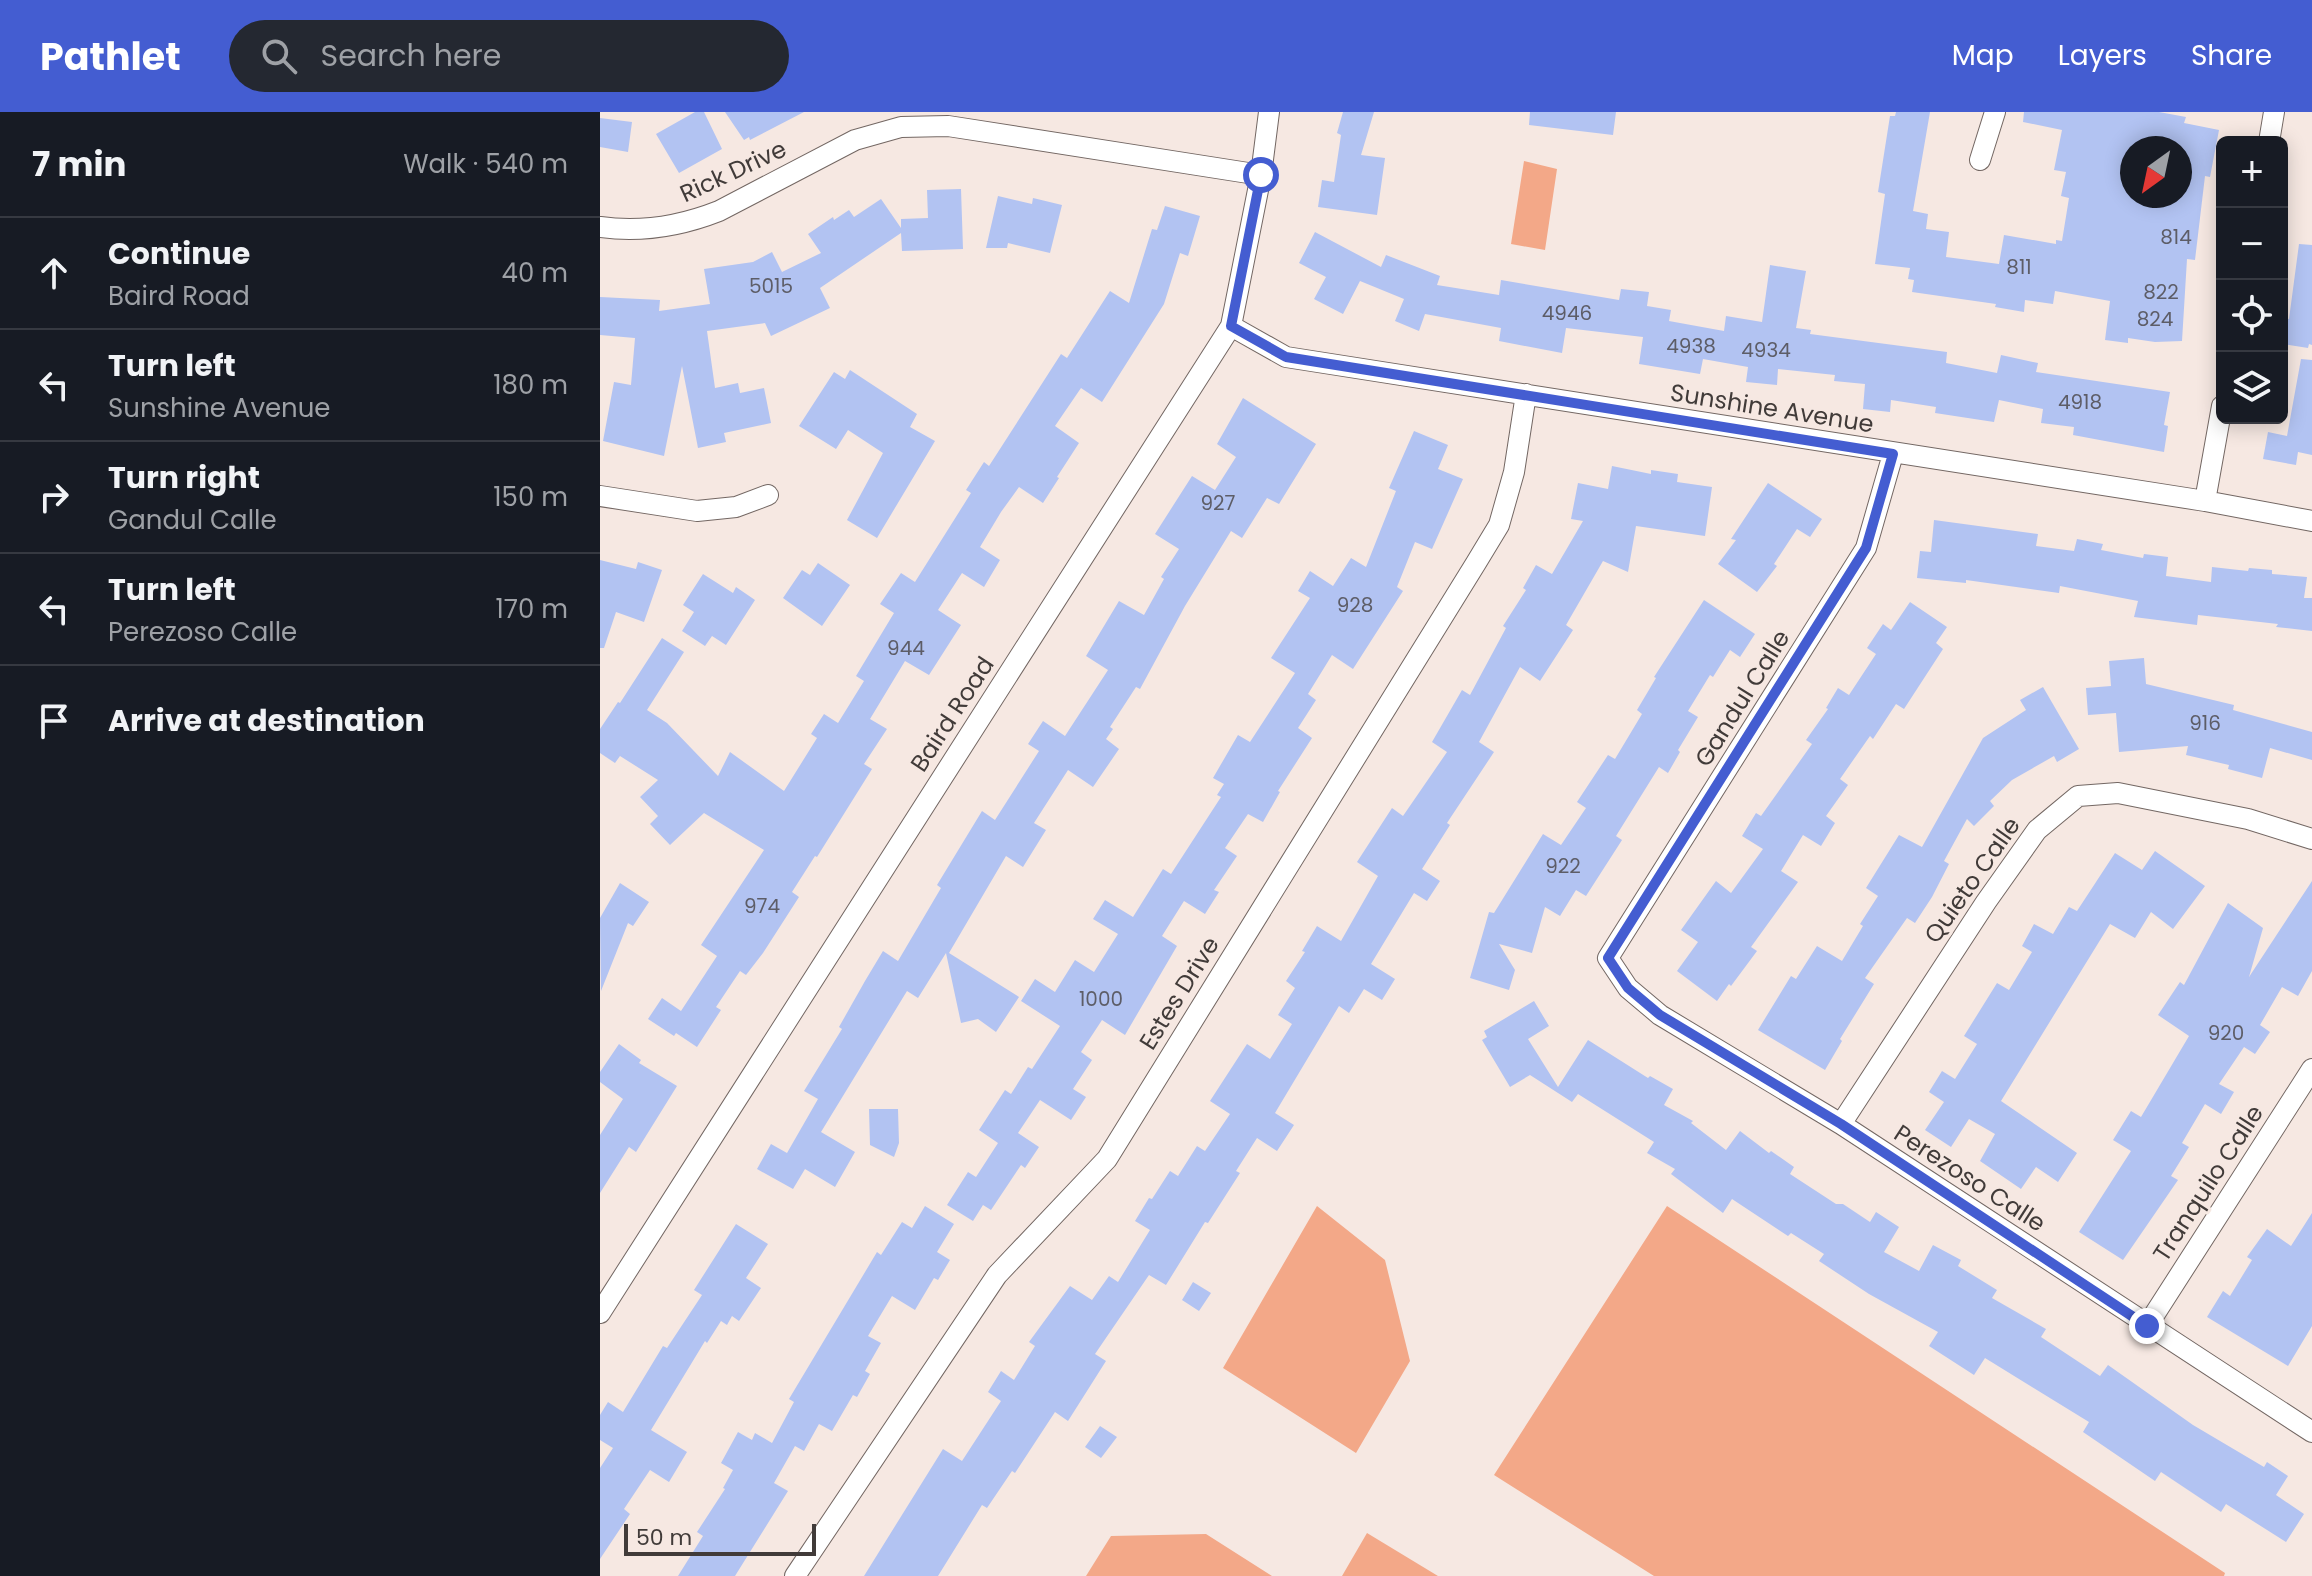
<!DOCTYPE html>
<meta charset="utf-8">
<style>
:root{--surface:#171b24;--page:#242831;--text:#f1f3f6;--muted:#9ea1a6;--line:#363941;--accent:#445dd1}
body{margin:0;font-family:Poppins,sans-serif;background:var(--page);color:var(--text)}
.controls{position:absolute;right:24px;top:24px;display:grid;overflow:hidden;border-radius:12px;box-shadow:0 4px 20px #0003}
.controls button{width:72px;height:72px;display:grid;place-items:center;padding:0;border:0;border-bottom:2px solid var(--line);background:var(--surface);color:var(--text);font:40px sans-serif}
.compass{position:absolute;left:1520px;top:24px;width:72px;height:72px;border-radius:50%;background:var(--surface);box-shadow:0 4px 20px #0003;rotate:213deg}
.scale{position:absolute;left:24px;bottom:20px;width:192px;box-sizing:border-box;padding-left:8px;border:4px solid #413b39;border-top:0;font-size:22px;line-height:28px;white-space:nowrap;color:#413b39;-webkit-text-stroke:6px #f6e8e2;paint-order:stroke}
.stop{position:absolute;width:24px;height:24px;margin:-18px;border:6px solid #445dd1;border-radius:50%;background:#fff}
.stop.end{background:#445dd1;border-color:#fff;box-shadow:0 2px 8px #0008}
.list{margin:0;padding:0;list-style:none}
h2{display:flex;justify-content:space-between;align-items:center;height:104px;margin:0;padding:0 32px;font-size:34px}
h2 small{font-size:26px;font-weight:400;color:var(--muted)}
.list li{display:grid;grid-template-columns:52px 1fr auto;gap:24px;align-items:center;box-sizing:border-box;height:112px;padding:0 32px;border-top:2px solid var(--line)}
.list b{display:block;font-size:30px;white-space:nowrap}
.list p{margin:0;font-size:26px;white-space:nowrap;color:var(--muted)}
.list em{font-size:26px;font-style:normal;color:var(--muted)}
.icon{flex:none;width:44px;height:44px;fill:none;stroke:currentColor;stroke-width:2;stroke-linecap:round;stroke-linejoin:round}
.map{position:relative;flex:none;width:1712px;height:1464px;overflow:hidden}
header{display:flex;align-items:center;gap:48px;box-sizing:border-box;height:112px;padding:0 40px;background:var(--accent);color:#fff}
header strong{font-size:38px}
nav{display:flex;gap:44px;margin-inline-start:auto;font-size:28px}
.search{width:560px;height:72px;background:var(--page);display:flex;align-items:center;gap:20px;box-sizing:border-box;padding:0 28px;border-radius:44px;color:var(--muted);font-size:30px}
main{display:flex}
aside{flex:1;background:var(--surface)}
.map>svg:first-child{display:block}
</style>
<header>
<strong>Pathlet</strong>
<div class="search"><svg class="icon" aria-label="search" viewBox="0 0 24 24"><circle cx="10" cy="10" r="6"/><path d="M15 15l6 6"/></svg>Search here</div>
<nav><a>Map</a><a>Layers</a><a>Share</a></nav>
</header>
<main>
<aside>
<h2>7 min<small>Walk · 540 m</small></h2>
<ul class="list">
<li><svg class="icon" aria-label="ahead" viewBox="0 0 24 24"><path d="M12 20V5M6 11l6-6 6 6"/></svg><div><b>Continue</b><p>Baird Road</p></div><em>40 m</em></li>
<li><svg class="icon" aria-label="left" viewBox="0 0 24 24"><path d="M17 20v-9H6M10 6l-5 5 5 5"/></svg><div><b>Turn left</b><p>Sunshine Avenue</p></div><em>180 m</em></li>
<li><svg class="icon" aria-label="right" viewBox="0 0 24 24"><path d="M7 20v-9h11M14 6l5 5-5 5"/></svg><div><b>Turn right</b><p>Gandul Calle</p></div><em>150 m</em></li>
<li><svg class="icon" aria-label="left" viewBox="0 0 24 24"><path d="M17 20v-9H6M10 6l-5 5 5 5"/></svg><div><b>Turn left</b><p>Perezoso Calle</p></div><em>170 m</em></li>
<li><svg class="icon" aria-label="arrive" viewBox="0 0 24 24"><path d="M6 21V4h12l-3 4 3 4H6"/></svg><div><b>Arrive at destination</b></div></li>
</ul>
</aside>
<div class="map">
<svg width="1712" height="1464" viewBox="0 0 1712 1464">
<rect width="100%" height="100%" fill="#f6e8e2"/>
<path fill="#f3a888" d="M 924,49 L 957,57 L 945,138 L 911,132 Z
M 717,1094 L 785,1148 L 810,1249 L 756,1341 L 623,1256 Z
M 1067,1094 L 1625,1461 L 1624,1464 L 1054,1464 L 894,1363 Z
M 767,1421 L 838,1464 L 742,1464 Z
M 606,1422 L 672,1464 L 486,1464 L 511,1424 Z"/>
<path fill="#b2c3f2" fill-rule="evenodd" d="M 95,0 L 104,0 L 122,37 L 79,61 L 56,22 Z
M 125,0 L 204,0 L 150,28 L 149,25 L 144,28 Z
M 743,0 L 774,0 L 761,43 L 785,46 L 777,103 L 718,95 L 722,68 L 734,70 L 741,23 L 737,21 Z
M 930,0 L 1016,0 L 1013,23 L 929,13 Z
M 1296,0 L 1330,0 L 1313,99 L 1328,102 L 1326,117 L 1349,120 L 1346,145 L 1399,152 L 1404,123 L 1456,132 L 1456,128 L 1462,129 L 1469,86 L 1461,84 L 1466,60 L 1454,58 L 1462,18 L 1423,10 L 1424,0 L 1559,0 L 1586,5 L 1584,11 L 1619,18 L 1610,65 L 1605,64 L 1595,148 L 1587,147 L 1582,229 L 1555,230 L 1528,226 L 1528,231 L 1505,228 L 1510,189 L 1455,179 L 1453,192 L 1425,188 L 1424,200 L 1395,195 L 1396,192 L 1312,180 L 1314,168 L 1308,167 L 1310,156 L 1275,152 L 1285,82 L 1278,80 L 1290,4 L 1295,4 ZM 1532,36 L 1580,36 L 1580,84 L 1532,84 Z
M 0,6 L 32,10 L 28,40 L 0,35 Z
M 361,77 L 363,137 L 302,139 L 301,121 L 220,176 L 230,196 L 171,224 L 165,211 L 107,219 L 115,276 L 138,271 L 140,281 L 164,276 L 171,311 L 124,321 L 126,330 L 98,336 L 82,254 L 64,344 L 3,329 L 14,270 L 31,273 L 35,226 L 0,223 L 0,185 L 60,188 L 59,199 L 110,192 L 104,157 L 153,150 L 172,140 L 182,160 L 221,141 L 208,122 L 233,105 L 234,108 L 249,98 L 254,105 L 281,87 L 301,116 L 301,107 L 328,106 L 327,78 Z
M 398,84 L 432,92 L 433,86 L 462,93 L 450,141 L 408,131 L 407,136 L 386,136 Z
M 565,94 L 600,104 L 588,144 L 580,141 L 564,192 L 502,290 L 481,276 L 455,314 L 479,331 L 457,365 L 459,366 L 443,391 L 419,375 L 401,400 L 380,435 L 400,448 L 384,475 L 362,461 L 338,498 L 361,513 L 329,563 L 305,549 L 270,607 L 287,617 L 264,652 L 272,657 L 217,745 L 215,744 L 192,780 L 199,785 L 163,841 L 146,863 L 140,859 L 116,895 L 121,898 L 97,935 L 76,921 L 74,924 L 48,907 L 62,886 L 81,899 L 117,844 L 101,833 L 164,738 L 104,701 L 70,733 L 50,712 L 58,704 L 40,685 L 58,668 L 20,644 L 15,651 L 0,641 L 0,617 L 18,590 L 20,591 L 62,526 L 84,540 L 47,598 L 67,611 L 118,664 L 130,640 L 184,679 L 217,626 L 211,622 L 224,602 L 238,611 L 264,569 L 256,564 L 294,501 L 280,492 L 301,461 L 315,470 L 371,381 L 366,378 L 384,350 L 389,354 L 461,242 L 467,246 L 510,179 L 529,191 L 552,117 L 557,118 Z
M 715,120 L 781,155 L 786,143 L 840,164 L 837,173 L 899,183 L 901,168 L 1019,188 L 1021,177 L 1049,180 L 1047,194 L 1071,198 L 1069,209 L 1124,219 L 1126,204 L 1162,210 L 1170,153 L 1206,159 L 1196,216 L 1211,218 L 1210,222 L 1347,240 L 1346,251 L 1397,261 L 1401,243 L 1438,251 L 1436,260 L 1570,280 L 1564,313 L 1568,314 L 1564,340 L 1473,323 L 1474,315 L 1441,311 L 1443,297 L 1399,288 L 1394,310 L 1335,301 L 1336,295 L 1291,288 L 1290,300 L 1263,297 L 1265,272 L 1234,269 L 1235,263 L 1178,257 L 1177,273 L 1146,270 L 1148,255 L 1103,247 L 1100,262 L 1039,252 L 1043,225 L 966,216 L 962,241 L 899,229 L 901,216 L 825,202 L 819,219 L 795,209 L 804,187 L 760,169 L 743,202 L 714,187 L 726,165 L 699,151 Z
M 1699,132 L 1712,133 L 1712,233 L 1709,232 L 1708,236 L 1682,232 L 1684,206 L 1689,207 Z
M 1701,247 L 1712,248 L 1712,343 L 1698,340 L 1696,353 L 1663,347 L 1668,320 L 1687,324 Z
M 250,258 L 317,302 L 310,315 L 335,329 L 277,426 L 247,408 L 283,341 L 248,318 L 236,337 L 199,314 L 234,260 L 245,267 Z
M 643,286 L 716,332 L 679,392 L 667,386 L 642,426 L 631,419 L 585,494 L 540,577 L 536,575 L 510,615 L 513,617 L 506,627 L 519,637 L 493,675 L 468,658 L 434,711 L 446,718 L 423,755 L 406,744 L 349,841 L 419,885 L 396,920 L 378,907 L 361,911 L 346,841 L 318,886 L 307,879 L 221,1020 L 255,1040 L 235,1075 L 205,1057 L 193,1077 L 157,1057 L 171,1032 L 187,1041 L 218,987 L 204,979 L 242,917 L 239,915 L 265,869 L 283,839 L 298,849 L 341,776 L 337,773 L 382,699 L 395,708 L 439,639 L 428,632 L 443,609 L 465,624 L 508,558 L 486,544 L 519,489 L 544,503 L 564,467 L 561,465 L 579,437 L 555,422 L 592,364 L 615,378 L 636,345 L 617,332 Z
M 814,319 L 848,333 L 838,357 L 863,367 L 832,437 L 815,430 L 797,475 L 803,479 L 753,557 L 732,543 L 708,582 L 716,588 L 698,616 L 712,626 L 678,679 L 680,680 L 663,710 L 648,702 L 625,736 L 637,744 L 614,778 L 619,780 L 605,802 L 584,789 L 562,824 L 577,834 L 525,923 L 502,908 L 481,940 L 492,948 L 473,977 L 486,985 L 471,1008 L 440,988 L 418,1021 L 439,1035 L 425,1056 L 421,1053 L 391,1098 L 383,1093 L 373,1109 L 347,1093 L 368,1060 L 376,1065 L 398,1031 L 379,1018 L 405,978 L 411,982 L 428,955 L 432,957 L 460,914 L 421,889 L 435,867 L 455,880 L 475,848 L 494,860 L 518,822 L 493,807 L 505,788 L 533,805 L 563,757 L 571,762 L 621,685 L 617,683 L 624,672 L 613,666 L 638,623 L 650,630 L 695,561 L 671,546 L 710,486 L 698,479 L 710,459 L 733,474 L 751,446 L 766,455 L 796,379 L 789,376 Z
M 1012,354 L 1051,362 L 1051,358 L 1078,362 L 1077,370 L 1112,375 L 1105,424 L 1036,414 L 1028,460 L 1003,449 L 966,513 L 973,518 L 940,569 L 920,555 L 879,630 L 894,640 L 847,711 L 850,713 L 822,757 L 840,769 L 827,789 L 814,781 L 771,852 L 795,867 L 782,888 L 764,877 L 749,901 L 739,894 L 675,1001 L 694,1013 L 677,1039 L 657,1026 L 636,1059 L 640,1061 L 608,1111 L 605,1110 L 566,1173 L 549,1163 L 495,1242 L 506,1249 L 468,1309 L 455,1300 L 415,1361 L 412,1359 L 387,1396 L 382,1393 L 338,1464 L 264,1464 L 343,1337 L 362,1349 L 401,1289 L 388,1280 L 401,1259 L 414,1268 L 435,1234 L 429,1230 L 470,1174 L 492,1188 L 509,1164 L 518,1170 L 550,1118 L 535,1109 L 549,1086 L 552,1087 L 570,1059 L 578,1064 L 597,1034 L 605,1039 L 630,1002 L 610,989 L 647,932 L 670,947 L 692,912 L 678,903 L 695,876 L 686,869 L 705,840 L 702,839 L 717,814 L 741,829 L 778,764 L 757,750 L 792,696 L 803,704 L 847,640 L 832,630 L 862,578 L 870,583 L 906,516 L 903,514 L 926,478 L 923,476 L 936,453 L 952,462 L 983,409 L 971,407 L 978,371 L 1008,377 Z
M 1168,371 L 1222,407 L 1210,425 L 1197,417 L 1174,452 L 1177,454 L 1157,480 L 1118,452 L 1136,428 L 1131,427 Z
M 1334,408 L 1438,422 L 1436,434 L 1474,439 L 1477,427 L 1503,432 L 1501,438 L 1543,446 L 1544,442 L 1568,445 L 1566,464 L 1611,470 L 1612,455 L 1648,459 L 1649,456 L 1672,458 L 1672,462 L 1707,465 L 1704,486 L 1712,486 L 1712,519 L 1676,515 L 1678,512 L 1598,503 L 1597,513 L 1534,505 L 1538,489 L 1460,474 L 1459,481 L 1366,468 L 1366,471 L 1317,466 L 1320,439 L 1331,440 Z
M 0,448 L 36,457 L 38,450 L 62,458 L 44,510 L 16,500 L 4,536 L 0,536 Z
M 218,451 L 250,473 L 222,514 L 183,486 L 202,458 L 210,463 Z
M 103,462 L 133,481 L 136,475 L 155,488 L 126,533 L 112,524 L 105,534 L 82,519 L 94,500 L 83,493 Z
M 1104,488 L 1155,522 L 1140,545 L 1130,538 L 1113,565 L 1110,563 L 1088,599 L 1098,605 L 1078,638 L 1080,640 L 1068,661 L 1059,655 L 1016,724 L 1022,728 L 986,784 L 976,778 L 960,804 L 945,795 L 932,841 L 899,832 L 915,858 L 909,878 L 870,866 L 889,800 L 894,801 L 943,722 L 961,733 L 986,696 L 977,690 L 1008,643 L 1015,647 L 1042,602 L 1037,598 L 1056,566 L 1054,565 Z
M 1310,490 L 1347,515 L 1336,531 L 1343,537 L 1304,597 L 1296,592 L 1273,627 L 1270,624 L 1240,667 L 1248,673 L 1226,704 L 1235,711 L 1221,734 L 1203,723 L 1181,759 L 1198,770 L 1151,835 L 1157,839 L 1131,874 L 1129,872 L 1117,889 L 1077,859 L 1098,830 L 1081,818 L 1116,769 L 1131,781 L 1163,737 L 1142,724 L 1156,701 L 1161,704 L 1212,632 L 1206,628 L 1228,597 L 1226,596 L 1238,576 L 1249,583 L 1276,542 L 1267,536 L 1283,512 L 1291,518 Z
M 1544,546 L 1546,572 L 1634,593 L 1633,598 L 1712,620 L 1712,648 L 1670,636 L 1662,666 L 1628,657 L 1629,653 L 1586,643 L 1588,634 L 1519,640 L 1516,601 L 1488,603 L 1486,576 L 1511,574 L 1509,549 Z
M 1443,575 L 1479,637 L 1457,650 L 1454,644 L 1412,668 L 1390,689 L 1394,694 L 1374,714 L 1367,707 L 1344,749 L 1349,752 L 1332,785 L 1315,811 L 1307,806 L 1265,866 L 1274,872 L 1240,927 L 1242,929 L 1225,958 L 1158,918 L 1191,864 L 1196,867 L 1217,834 L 1242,849 L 1263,814 L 1260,812 L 1278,784 L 1266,776 L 1299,723 L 1322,735 L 1383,626 L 1426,598 L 1420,588 Z
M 1555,739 L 1605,774 L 1573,817 L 1551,800 L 1535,826 L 1510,812 L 1401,989 L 1477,1041 L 1458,1070 L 1436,1055 L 1421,1077 L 1380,1049 L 1395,1022 L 1369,1007 L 1351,1035 L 1325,1018 L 1344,990 L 1329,980 L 1342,959 L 1355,967 L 1377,932 L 1364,924 L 1397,871 L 1409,878 L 1432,840 L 1422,834 L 1434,812 L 1453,822 L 1469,795 L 1477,799 L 1515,741 L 1542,758 Z
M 1712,769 L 1712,859 L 1698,884 L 1682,875 L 1660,913 L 1670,920 L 1655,942 L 1644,935 L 1619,972 L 1634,980 L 1621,1002 L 1605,992 L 1582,1031 L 1589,1035 L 1571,1064 L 1578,1068 L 1523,1148 L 1479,1120 L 1531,1039 L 1513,1028 L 1531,999 L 1541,1005 L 1589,924 L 1558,903 L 1580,870 L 1584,873 L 1628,791 L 1663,816 L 1649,865 Z
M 20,771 L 49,790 L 33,814 L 28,811 L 1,879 L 0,806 Z
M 934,889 L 949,914 L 928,927 L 958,975 L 988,928 L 1048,966 L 1050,964 L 1073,977 L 1064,993 L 1093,1009 L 1091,1011 L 1126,1038 L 1140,1019 L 1169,1041 L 1171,1039 L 1194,1055 L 1190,1062 L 1236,1092 L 1243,1092 L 1270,1110 L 1276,1100 L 1299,1115 L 1284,1140 L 1319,1159 L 1333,1133 L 1361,1148 L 1358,1154 L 1397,1178 L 1392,1186 L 1446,1217 L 1441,1225 L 1500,1264 L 1508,1253 L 1593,1313 L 1664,1355 L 1667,1350 L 1688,1364 L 1676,1383 L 1704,1402 L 1686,1430 L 1626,1392 L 1621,1400 L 1561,1360 L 1555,1369 L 1483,1320 L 1489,1310 L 1385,1246 L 1374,1263 L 1329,1234 L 1338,1220 L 1269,1182 L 1219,1149 L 1224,1142 L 1191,1121 L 1188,1124 L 1132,1087 L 1123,1101 L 1071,1062 L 1075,1057 L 1047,1041 L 1054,1030 L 978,982 L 972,990 L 930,963 L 910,975 L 882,928 L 887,925 L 884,919 Z
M 19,932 L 41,948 L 39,951 L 77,974 L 36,1040 L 29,1035 L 0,1081 L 0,1023 L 23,987 L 0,970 L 0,960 Z
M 269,997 L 298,997 L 299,1031 L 294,1045 L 270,1033 Z
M 325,1094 L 354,1112 L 337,1140 L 350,1148 L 338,1168 L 334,1166 L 315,1198 L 292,1184 L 268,1224 L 281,1231 L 265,1259 L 270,1262 L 257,1285 L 253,1283 L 232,1319 L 219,1312 L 204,1339 L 195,1334 L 174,1371 L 188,1379 L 135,1464 L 78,1464 L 103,1424 L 97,1420 L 125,1377 L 123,1376 L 133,1358 L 121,1351 L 138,1320 L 152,1328 L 155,1321 L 172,1331 L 194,1290 L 189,1287 L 277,1140 L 281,1143 L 302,1110 L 312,1116 Z
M 1712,1101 L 1712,1214 L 1688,1254 L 1607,1205 L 1623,1179 L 1630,1184 L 1652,1148 L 1647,1145 L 1667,1117 L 1691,1134 Z
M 136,1112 L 168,1132 L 146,1166 L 161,1176 L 139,1209 L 132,1204 L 127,1213 L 121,1209 L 107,1231 L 105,1229 L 51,1318 L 87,1340 L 69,1370 L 50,1358 L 24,1397 L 30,1402 L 0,1447 L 0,1356 L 13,1336 L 0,1328 L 0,1303 L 8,1290 L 23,1300 L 63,1234 L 67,1236 L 102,1183 L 94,1178 Z
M 593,1170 L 611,1181 L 599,1199 L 582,1188 Z
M 500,1314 L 517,1325 L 501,1346 L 485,1335 Z"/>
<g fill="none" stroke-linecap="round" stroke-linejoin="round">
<g stroke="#736763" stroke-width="22">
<path id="street" d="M 1669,30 L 1674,0
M 1380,48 L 1395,0
M 0,115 C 42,121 81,114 119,99 L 255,28 L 301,15 L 348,14 L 661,63
M 631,214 L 686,245 L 1605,389 L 1712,409
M 1293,342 L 1266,436 L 1008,846 L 1028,876 L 1060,903 L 1241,1012 L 1712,1320
M 0,384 L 97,399 L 136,395 L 168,383
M 1605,389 L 1622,294
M 1241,1012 L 1386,790 L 1437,718 L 1478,684 L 1518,681 L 1648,707 L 1712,727
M 0,1201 L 631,214 L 661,63 L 669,0
M 1547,1214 L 1712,957
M 195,1464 L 397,1163 L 507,1047 L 876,451 L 899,413 L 914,360 L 926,282"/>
</g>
<use href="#street" stroke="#fff" stroke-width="20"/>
</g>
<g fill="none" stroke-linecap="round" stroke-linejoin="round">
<path stroke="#445dd1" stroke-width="10" d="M 661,63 L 631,214 L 686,245 L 1293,342 L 1266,436 L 1008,846 L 1028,876 L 1060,903 L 1241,1012 L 1547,1214"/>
</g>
<g text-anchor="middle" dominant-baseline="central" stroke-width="6" stroke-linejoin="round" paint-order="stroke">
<g font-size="20" fill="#5d5d67">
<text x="1576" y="125">814</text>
<text x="1419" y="155">811</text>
<text x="171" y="174">5015</text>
<text x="1561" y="180">822</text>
<text x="967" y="201">4946</text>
<text x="1555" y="207">824</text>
<text x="1091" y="234">4938</text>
<text x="1166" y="238">4934</text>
<text x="1480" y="290">4918</text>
<text x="618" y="391">927</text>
<text x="755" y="493">928</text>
<text x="306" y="536">944</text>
<text x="1605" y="611">916</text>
<text x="963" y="754">922</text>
<text x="162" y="794">974</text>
<text x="501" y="887">1000</text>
<text x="1626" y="921">920</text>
</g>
<g font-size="24" fill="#413b39" stroke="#f6e8e2">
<text transform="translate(133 59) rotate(-25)">Rick Drive</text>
<text transform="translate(1172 296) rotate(9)">Sunshine Avenue</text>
<text transform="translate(1142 586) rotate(-58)">Gandul Calle</text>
<text transform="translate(352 602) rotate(-57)">Baird Road</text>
<text transform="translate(1372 768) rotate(-55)">Quieto Calle</text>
<text transform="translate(579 881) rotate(-58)">Estes Drive</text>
<text transform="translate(1370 1066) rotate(33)">Perezoso Calle</text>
<text transform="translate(1608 1071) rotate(-57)">Tranquilo Calle</text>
</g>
</g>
</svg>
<div class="controls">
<button>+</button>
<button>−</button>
<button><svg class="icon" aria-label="locate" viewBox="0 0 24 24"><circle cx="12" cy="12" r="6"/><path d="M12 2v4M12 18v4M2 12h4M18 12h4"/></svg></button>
<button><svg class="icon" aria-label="layers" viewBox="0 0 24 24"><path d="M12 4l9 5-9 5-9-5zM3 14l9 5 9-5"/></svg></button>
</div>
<svg class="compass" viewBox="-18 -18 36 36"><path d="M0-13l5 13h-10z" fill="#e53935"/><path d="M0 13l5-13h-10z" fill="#9ea1a6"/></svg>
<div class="scale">50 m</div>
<div class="stop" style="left:661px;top:63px"></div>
<div class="stop end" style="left:1547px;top:1214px"></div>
</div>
</main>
